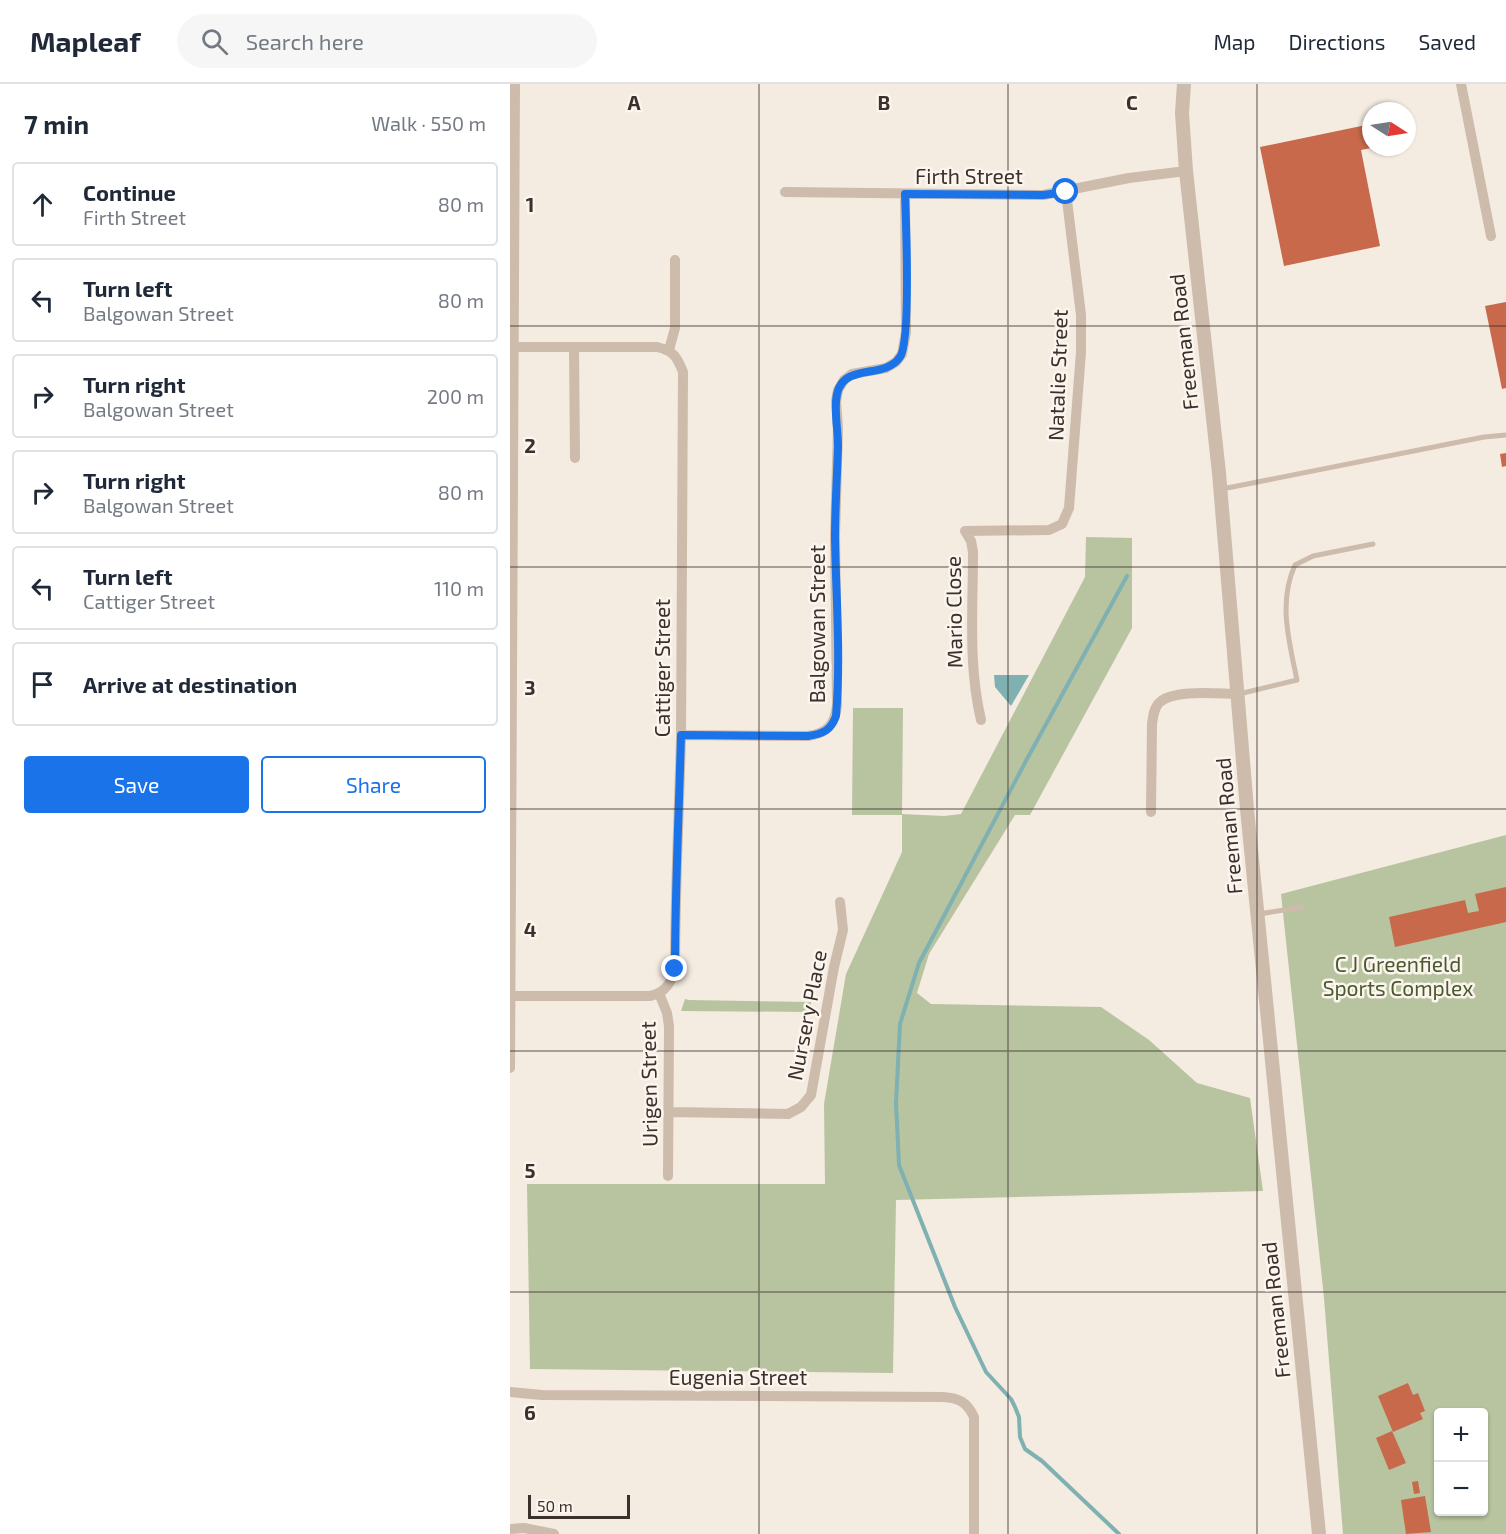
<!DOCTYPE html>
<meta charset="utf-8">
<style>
:root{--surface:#fff;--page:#f6f6f7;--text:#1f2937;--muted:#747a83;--line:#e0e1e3;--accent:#1a73e8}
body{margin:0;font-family:"Exo 2",sans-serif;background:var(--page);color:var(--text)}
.controls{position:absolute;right:18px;bottom:18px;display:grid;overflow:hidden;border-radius:6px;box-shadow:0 2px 4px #0004}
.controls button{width:54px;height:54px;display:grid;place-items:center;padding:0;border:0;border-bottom:2px solid var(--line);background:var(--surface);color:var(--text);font:30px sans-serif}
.compass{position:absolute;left:852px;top:18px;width:54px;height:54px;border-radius:50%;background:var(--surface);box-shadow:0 2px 4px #0004;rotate:102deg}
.scale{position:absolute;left:18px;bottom:15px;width:102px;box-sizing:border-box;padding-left:6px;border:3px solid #3b302b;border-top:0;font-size:16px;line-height:21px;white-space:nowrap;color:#3b302b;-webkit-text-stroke:4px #fbf5ee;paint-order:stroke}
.stop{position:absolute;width:18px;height:18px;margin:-14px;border:4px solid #1a73e8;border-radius:50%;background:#fff}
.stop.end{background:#1a73e8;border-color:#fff;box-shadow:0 2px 6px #0008}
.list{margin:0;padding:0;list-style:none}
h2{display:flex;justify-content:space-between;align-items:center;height:78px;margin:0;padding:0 24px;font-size:26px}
h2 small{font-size:20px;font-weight:400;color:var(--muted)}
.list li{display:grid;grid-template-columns:39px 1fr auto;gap:18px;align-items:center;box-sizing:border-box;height:84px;margin:0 12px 12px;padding:0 12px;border:2px solid var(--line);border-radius:6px}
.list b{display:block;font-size:22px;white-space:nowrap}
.list p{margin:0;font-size:20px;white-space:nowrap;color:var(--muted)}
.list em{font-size:20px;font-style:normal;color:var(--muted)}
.actions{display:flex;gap:12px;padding:18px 24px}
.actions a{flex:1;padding:14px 0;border:2px solid var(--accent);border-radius:6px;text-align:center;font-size:21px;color:var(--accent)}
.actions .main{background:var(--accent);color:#fff}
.icon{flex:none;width:33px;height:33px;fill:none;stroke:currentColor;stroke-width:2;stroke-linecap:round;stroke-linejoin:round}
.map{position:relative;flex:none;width:996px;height:1450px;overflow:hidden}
header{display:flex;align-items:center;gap:36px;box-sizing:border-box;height:84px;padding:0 30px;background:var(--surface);border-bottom:2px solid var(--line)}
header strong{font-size:28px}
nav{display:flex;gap:33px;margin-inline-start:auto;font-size:21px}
.search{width:420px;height:54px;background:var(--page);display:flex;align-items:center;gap:15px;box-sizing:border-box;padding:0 21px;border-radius:33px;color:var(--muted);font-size:22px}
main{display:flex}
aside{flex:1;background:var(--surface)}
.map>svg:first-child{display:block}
</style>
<header>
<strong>Mapleaf</strong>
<div class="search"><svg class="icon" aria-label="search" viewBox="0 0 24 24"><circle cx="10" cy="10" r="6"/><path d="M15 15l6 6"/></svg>Search here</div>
<nav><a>Map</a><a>Directions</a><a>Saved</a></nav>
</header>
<main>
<aside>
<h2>7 min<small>Walk · 550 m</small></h2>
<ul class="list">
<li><svg class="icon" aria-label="ahead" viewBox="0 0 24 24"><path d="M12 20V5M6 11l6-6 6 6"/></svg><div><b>Continue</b><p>Firth Street</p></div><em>80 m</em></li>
<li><svg class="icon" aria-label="left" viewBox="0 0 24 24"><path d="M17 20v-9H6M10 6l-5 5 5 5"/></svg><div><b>Turn left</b><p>Balgowan Street</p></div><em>80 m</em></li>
<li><svg class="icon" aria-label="right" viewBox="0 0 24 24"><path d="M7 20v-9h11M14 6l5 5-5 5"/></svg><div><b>Turn right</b><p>Balgowan Street</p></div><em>200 m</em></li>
<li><svg class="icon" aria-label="right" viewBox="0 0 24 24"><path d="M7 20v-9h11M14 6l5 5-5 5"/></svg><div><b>Turn right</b><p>Balgowan Street</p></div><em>80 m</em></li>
<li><svg class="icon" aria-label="left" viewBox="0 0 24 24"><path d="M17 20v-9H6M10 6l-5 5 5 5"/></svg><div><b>Turn left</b><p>Cattiger Street</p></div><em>110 m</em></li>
<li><svg class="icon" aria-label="arrive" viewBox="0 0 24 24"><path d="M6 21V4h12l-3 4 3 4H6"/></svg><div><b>Arrive at destination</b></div></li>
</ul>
<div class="actions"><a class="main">Save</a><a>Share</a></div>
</aside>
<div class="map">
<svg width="996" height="1450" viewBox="0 0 996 1450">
<rect width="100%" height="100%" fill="#f4ebe1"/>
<path fill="#b8c4a0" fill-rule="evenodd" d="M 576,453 L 622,454 L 622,544 L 520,731 L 505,731 L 419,870 L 407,909 L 421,920 L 591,923 L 639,956 L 687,999 L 740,1014 L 753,1107 L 386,1116 L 383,1289 L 20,1285 L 17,1100 L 315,1100 L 314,1020 L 336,890 L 392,768 L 392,731 L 342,731 L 343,624 L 393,624 L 392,730 L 434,732 L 451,730 L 575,493 Z
M 996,751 L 996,1450 L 833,1450 L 814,1214 L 771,810 ZM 928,1328 L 974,1328 L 974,1428 L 928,1428 Z
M 175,915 L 179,916 L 301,918 L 301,928 L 171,927 Z"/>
<path fill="#7fb0b2" d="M 484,591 L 519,591 L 501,622 L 485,603 Z"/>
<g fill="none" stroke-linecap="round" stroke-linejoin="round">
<path stroke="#7fb0b2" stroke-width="4" d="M 609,1450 L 532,1377 L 515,1365 L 510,1353 L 509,1333 L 505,1323 L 501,1315 L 476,1288 L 445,1223 L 389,1081 L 386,1019 L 390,940 L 409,879 L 517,675 L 617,492"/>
</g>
<path fill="#c8694b" d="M 861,40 L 861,64 L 851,66 L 870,162 L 774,182 L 750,63 Z
M 996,218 L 996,304 L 992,305 L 975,222 Z
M 996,369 L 996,382 L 992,383 L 990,370 Z
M 996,803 L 996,838 L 885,863 L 879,833 L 955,816 L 958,829 L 969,827 L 965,810 Z
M 898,1299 L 903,1311 L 908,1309 L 915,1327 L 910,1329 L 913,1335 L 883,1348 L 868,1312 Z
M 882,1347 L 896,1379 L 879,1386 L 866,1354 Z
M 908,1397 L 910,1409 L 904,1410 L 902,1398 Z
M 915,1412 L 921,1448 L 896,1450 L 891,1416 Z"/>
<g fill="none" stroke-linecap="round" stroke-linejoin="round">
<path stroke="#cdbbac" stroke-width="5" d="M 712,405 L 974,353 L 996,351
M 729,610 L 787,596 C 779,557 768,518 785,481 L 803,472 L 863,460
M 749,830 L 792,823"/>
<path stroke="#cdbbac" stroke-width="10" d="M 951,0 L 981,152
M 275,108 L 533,111 L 619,94 L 676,87
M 64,263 L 65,374
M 159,266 L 165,244 L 165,176
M 471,636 C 458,581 463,524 463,468 L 461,457 L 455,447 L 539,446 L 552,440 L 559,424 L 571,268 L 571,231 L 556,108
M 171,651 L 298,652 C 318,649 325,640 327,621 L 325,452 L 328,343 L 326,317 L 328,306 L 334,296 L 342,290 L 376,284 L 386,278 L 392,270 L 396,248 L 395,110
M 641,728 L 642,640 C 643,632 644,623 650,618 C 665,605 708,610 727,610
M 149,909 L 157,929 L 159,942 L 158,1092
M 0,912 L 140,912 C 155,909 161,899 165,885 C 165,807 169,730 171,653 C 172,531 172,410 173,288 C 167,273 164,267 147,263 L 2,263
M 0,984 L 5,0
M 159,1028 L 278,1030 L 291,1023 L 301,1011 L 324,883 L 333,846 L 330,818
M 0,1308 L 32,1311 L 433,1313 C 449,1314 457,1318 464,1333 L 464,1450
M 0,1445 L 14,1444 L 44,1450"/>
<path stroke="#cdbbac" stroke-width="14" d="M 674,0 L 672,29 L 676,87 L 709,389 L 737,725 L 809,1450"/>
</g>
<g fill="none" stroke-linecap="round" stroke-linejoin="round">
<path stroke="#1a73e8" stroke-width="8" d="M 165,885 C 165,807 169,729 171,651 L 298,652 C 313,650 321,646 326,632 C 331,573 326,513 325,454 C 325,424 327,394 328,363 C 328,348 325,333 326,318 C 328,275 373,298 390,273 C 401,257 396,137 395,110 L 533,111 L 556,108"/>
</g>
<path fill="none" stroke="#3b302b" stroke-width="1.5" stroke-opacity="0.55" d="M 249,0 L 249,1450M 498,0 L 498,1450M 747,0 L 747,1450M 0,242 L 996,242M 0,483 L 996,483M 0,725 L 996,725M 0,967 L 996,967M 0,1208 L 996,1208"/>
<g text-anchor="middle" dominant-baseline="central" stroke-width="5" stroke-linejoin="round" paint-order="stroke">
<g font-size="21" fill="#3b302b" stroke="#fbf5ee">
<text x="459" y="91">Firth Street</text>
<text transform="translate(673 258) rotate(-96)">Freeman Road</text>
<text transform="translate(547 291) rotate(-88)">Natalie Street</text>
<text transform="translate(443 528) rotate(-91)">Mario Close</text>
<text transform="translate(306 540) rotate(-90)">Balgowan Street</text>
<text transform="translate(151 584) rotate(-90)">Cattiger Street</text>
<text transform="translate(718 742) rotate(-95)">Freeman Road</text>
<text transform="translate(296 931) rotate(-79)">Nursery Place</text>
<text transform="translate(138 1000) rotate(-91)">Urigen Street</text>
<text transform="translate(765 1226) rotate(-96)">Freeman Road</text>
<text x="228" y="1292">Eugenia Street</text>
</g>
<g font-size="21" fill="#4a5a2e" stroke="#fbf5ee">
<text x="888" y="879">C J Greenfield<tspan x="888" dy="24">Sports Complex</tspan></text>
</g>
</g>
<g font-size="20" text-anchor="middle" font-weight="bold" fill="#3b302b" stroke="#fbf5ee" stroke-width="5" stroke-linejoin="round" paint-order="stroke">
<text x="124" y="26">A</text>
<text x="374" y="26">B</text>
<text x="622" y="26">C</text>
<text x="20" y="128">1</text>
<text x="20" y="369">2</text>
<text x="20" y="611">3</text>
<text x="20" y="853">4</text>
<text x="20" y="1094">5</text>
<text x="20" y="1336">6</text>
</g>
</svg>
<div class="controls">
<button>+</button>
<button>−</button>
</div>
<svg class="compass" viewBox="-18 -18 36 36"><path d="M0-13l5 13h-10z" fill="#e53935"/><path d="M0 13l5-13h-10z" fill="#747a83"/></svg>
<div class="scale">50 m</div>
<div class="stop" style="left:556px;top:108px"></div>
<div class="stop end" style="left:165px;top:885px"></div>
</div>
</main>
